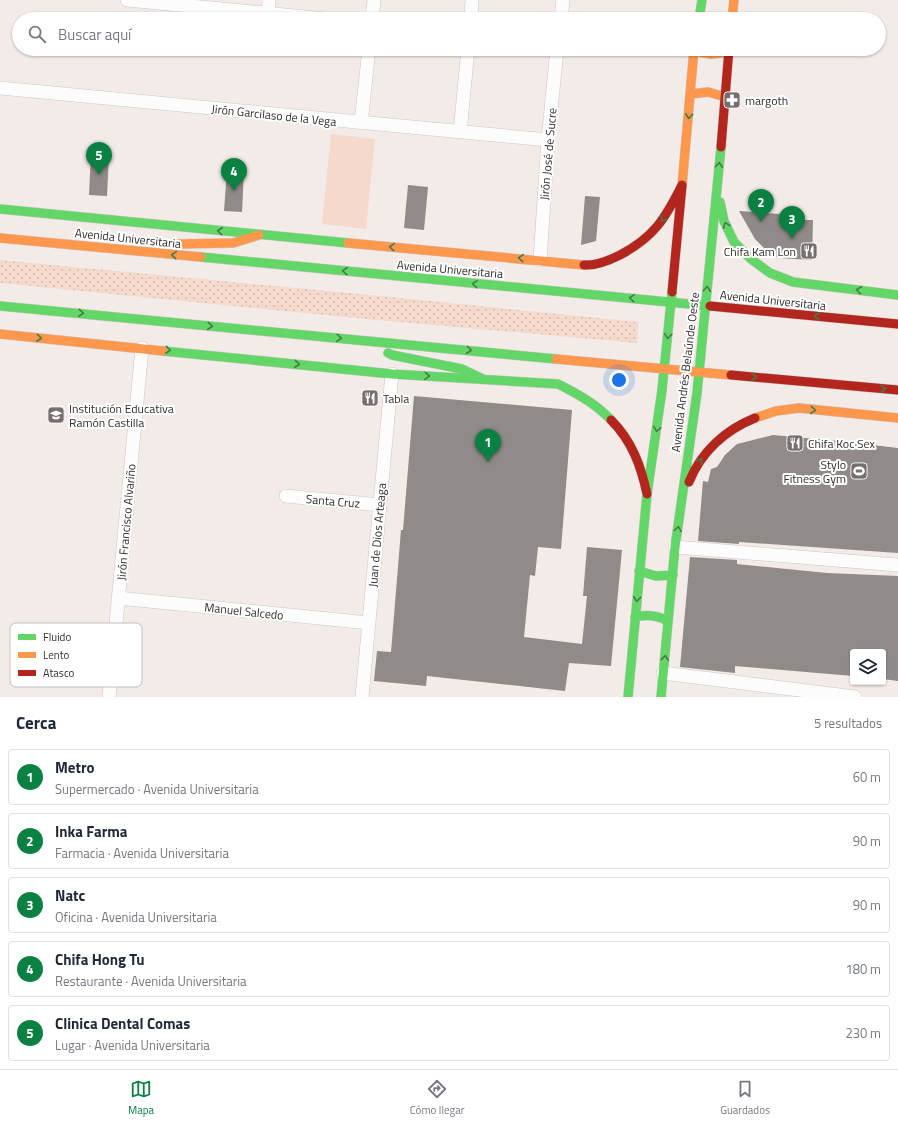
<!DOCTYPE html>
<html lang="es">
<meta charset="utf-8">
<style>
:root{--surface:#fff;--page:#f2f2f3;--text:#1f2937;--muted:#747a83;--line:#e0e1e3;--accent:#0b8043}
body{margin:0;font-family:"Titillium Web",sans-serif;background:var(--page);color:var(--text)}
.controls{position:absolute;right:12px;bottom:12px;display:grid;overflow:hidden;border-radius:4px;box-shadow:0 1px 3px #0004}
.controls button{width:36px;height:36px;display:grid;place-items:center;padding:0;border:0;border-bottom:1px solid var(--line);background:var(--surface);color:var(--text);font:20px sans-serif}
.you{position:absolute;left:619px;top:380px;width:14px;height:14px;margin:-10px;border:3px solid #fff;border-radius:50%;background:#1a73e8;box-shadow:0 0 0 6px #1a73e833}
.badge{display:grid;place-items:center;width:26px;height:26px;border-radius:50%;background:var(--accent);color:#fff;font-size:13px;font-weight:700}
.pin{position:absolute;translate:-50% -33px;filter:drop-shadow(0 1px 2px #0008)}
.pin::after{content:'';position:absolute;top:21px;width:14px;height:12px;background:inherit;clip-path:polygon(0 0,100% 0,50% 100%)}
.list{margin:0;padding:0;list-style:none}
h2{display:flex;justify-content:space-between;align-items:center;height:52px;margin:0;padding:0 16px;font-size:17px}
h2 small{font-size:13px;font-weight:400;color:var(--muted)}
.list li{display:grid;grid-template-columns:26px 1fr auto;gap:12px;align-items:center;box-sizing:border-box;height:56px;margin:0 8px 8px;padding:0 8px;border:1px solid var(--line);border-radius:4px}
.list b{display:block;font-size:15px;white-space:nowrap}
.list p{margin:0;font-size:13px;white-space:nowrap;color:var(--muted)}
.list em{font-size:13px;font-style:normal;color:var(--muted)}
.icon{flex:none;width:22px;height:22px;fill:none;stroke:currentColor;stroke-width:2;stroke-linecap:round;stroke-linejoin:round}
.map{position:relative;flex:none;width:898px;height:697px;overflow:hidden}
.search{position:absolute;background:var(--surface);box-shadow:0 1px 3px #0004;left:12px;right:12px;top:12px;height:44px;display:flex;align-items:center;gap:10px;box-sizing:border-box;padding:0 14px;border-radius:22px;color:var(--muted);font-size:15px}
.sheet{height:372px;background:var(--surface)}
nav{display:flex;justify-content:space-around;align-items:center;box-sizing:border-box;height:56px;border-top:1px solid var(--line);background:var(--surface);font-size:11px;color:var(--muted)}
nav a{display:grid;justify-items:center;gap:2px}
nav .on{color:var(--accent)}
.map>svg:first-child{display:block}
</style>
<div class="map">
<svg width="898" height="697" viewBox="0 0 898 697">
<defs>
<pattern id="grass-dots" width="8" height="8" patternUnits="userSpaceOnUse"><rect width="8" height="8" fill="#f5d9cc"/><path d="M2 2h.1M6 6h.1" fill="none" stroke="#d2bbaf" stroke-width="1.8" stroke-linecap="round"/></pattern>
</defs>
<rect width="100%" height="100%" fill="#f2ebe8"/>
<path fill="url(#grass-dots)" d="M 0,260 L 380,296 L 638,322 L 637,343 L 366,319 L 0,283 Z"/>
<path fill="#f5d9cc" d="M 331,134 L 375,139 L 366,229 L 322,224 Z"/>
<path fill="#908b88" d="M 91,154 L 109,155 L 107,196 L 89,195 Z
M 227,169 L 244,170 L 242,212 L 224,211 Z
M 408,185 L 428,187 L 424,230 L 404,228 Z
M 585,196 L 600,197 L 596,241 L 581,245 Z
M 739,211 L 794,215 L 794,220 L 813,220 L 812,260 L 779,258 L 771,255 L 755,239 Z
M 414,396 L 572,410 L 561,549 L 538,547 L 535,576 L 530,575 L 524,637 L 582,644 L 587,596 L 583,596 L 587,547 L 622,550 L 611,666 L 569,663 L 565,691 L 427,676 L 426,686 L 374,681 L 377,651 L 391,652 L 401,530 L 403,530 Z
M 773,435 L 838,441 L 898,448 L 898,553 L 739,542 L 739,544 L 698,541 L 703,481 L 708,482 L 711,469 L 717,467 L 725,455 L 737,444 Z
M 690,557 L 737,560 L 737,564 L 827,573 L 898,576 L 898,681 L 883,679 L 883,652 L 853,652 L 853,676 L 735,666 L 735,673 L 680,667 Z"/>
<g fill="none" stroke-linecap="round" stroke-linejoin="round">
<g stroke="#ccc7c4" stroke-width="14">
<path id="street" d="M 127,0 L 326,19
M 268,13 L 269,0
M 372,19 L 374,0
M 471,19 L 472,0
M 561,19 L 563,0
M 0,88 L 548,140
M 361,123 L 369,49
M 460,132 L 468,49
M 540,260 L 548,140 L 557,49
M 286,496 L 380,505
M 675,547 L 898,565
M 118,598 L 369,623
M 663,673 L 855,697
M 109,697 L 142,348
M 362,697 L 392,374"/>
</g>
<g stroke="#ccc7c4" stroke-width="10">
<path id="fast" d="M 699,19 L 702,0
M 720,202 L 724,221 L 734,242 L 751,259 L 770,273 L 793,282 L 898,295
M 0,209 L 348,243
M 201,257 L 710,306
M 0,306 L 556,359
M 163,351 L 392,374 L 558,384 C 578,394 596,404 611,420
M 388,353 L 392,355 L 462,369 L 483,379
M 639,571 L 656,576 L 673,575
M 635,617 C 647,614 657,615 668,621
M 628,697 L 647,494 L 662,390 L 672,292
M 661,697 L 675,547 L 697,393 L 721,147"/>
</g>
<g stroke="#ccc7c4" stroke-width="10">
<path id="slow" d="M 732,19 L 734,0
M 694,51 L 711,54 L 728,52
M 691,94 L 708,92 L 725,97
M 682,186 L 694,49
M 0,238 L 201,257
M 348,243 L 584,265
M 177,244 L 233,243 L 259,235
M 0,334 L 163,351
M 556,359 L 731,375
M 755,418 L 776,411 L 799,408 L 898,418"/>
</g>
<g stroke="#ccc7c4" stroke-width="10">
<path id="jam" d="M 721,147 L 729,49
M 584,265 C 596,266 610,260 620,255 C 654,237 665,219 682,185
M 672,292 L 682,186
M 710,306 L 898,324
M 731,375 L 898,390
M 611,420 C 632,441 641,466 647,494
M 689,482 C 701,452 725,430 755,418"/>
</g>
<use href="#street" stroke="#fdfcfc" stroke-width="13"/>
<use href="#fast" stroke="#63d668" stroke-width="9"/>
<use href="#slow" stroke="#ff974d" stroke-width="9"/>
<use href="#jam" stroke="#b3261e" stroke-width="9"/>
</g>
<defs><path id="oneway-chevron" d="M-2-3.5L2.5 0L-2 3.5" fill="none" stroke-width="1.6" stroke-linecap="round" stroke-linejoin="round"/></defs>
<g stroke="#487a47">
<use href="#oneway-chevron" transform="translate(689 116) rotate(96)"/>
<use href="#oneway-chevron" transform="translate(719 165) rotate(-85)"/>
<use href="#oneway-chevron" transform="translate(663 219) rotate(127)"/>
<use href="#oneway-chevron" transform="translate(726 225) rotate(-112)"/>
<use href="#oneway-chevron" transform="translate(220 231) rotate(-174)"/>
<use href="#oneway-chevron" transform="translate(392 247) rotate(-175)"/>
<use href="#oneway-chevron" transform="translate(174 255) rotate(-175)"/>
<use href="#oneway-chevron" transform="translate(521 258) rotate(-175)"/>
<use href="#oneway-chevron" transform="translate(345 271) rotate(-175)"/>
<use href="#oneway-chevron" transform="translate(475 284) rotate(-175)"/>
<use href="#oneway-chevron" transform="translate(707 289) rotate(-86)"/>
<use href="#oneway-chevron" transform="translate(859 290) rotate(-173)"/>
<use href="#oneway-chevron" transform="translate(632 298) rotate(-175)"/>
<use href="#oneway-chevron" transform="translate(81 313) rotate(5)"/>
<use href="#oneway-chevron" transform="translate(817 316) rotate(-174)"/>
<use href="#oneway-chevron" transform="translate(210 326) rotate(5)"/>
<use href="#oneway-chevron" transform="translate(668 336) rotate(96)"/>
<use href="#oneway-chevron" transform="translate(39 338) rotate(6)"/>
<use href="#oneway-chevron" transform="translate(339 338) rotate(5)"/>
<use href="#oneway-chevron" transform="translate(168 350) rotate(6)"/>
<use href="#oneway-chevron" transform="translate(469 350) rotate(6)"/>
<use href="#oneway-chevron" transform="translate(297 364) rotate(6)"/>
<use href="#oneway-chevron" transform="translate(427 376) rotate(4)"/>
<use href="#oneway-chevron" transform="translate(754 377) rotate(3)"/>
<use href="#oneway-chevron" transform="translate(883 389) rotate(5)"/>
<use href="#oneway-chevron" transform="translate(813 410) rotate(5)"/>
<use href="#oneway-chevron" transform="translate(657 429) rotate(99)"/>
<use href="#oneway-chevron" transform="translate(700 461) rotate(-55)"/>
<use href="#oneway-chevron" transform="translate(678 529) rotate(-82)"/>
<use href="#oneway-chevron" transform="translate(637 599) rotate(95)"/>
<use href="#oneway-chevron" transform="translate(665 658) rotate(-84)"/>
</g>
<defs>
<g id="pharmacy-square" transform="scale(0.9)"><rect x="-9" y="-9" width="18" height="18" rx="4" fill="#75706e" stroke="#fff"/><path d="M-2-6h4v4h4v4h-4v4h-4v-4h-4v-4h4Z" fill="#fff"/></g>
<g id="restaurant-square" transform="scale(0.9)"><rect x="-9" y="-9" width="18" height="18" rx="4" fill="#75706e" stroke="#fff"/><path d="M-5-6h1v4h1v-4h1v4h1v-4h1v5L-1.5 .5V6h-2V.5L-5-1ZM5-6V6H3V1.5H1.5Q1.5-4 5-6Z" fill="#fff"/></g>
<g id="school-square" transform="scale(0.9)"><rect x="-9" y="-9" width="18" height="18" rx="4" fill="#75706e" stroke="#fff"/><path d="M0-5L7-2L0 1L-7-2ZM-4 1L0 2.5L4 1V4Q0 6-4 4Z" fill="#fff"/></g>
<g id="stadium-square" transform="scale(0.9)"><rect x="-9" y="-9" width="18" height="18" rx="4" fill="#75706e" stroke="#fff"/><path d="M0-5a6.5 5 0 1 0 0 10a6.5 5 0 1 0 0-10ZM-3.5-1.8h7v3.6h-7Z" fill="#fff"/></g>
</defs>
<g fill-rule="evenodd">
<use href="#pharmacy-square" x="732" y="100"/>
<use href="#restaurant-square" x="809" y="251"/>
<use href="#restaurant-square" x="370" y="398"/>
<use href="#school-square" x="56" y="415"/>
<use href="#restaurant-square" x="795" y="443"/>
<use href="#stadium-square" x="859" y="471"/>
</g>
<g text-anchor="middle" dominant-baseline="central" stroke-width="4" stroke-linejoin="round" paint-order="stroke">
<g font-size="12" fill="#322e2c" stroke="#fff" text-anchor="start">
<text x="745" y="100">margoth</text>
<text x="796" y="251" text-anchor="end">Chifa Kam Lon</text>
<text x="383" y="398">Tabla</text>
<text x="69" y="408">Institución Educativa<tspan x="69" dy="14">Ramón Castilla</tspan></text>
<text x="808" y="443">Chifa Koc Sex</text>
<text x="846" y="464" text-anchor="end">Stylo<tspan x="846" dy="14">Fitness Gym</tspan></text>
</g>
<g font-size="12" fill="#322e2c" stroke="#fff">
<text transform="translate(274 115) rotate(6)">Jirón Garcilaso de la Vega</text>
<text transform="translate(548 154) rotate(-85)">Jirón José de Sucre</text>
<text transform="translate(128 238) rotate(6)">Avenida Universitaria</text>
<text transform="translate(450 269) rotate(5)">Avenida Universitaria</text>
<text transform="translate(773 300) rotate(6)">Avenida Universitaria</text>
<text transform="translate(685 372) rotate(-83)">Avenida Andrés Belaúnde Oeste</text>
<text transform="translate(333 501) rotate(5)">Santa Cruz</text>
<text transform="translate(126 522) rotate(-85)">Jirón Francisco Alvariño</text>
<text transform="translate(377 535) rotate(-85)">Juan de Dios Arteaga</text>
<text transform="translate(244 611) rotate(6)">Manuel Salcedo</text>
</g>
</g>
<rect x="10" y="623" width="132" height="64" rx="6" fill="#fff" stroke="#c2c0c0" stroke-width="1"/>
<rect x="18" y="634" width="18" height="6" fill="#63d668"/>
<rect x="18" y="652" width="18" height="6" fill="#ff974d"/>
<rect x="18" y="670" width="18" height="6" fill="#b3261e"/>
<g font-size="11" fill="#322e2c">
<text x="43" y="641">Fluido</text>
<text x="43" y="659">Lento</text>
<text x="43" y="677">Atasco</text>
</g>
</svg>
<div class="controls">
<button><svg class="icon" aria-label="layers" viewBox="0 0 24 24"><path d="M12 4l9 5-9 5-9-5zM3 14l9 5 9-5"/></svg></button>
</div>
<div class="you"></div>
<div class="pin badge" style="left:488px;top:462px">1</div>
<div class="pin badge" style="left:761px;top:222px">2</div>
<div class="pin badge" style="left:792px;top:239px">3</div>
<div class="pin badge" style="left:234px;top:191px">4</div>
<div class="pin badge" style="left:99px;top:175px">5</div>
<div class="search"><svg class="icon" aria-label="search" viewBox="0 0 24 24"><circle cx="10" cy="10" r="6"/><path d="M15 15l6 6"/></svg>Buscar aquí</div>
</div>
<section class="sheet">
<h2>Cerca<small>5 resultados</small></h2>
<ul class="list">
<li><span class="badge">1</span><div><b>Metro</b><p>Supermercado · Avenida Universitaria</p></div><em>60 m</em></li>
<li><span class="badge">2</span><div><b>Inka Farma</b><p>Farmacia · Avenida Universitaria</p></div><em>90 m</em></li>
<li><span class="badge">3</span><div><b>Natc</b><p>Oficina · Avenida Universitaria</p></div><em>90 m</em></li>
<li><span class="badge">4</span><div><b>Chifa Hong Tu</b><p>Restaurante · Avenida Universitaria</p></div><em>180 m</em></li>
<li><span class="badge">5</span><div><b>Clinica Dental Comas</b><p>Lugar · Avenida Universitaria</p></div><em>230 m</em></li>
</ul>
</section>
<nav>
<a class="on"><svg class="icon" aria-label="map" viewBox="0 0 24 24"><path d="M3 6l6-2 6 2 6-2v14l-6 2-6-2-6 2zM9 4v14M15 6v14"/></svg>Mapa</a>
<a><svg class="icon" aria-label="directions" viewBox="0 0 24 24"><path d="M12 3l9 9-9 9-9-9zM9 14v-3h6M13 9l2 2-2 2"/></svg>Cómo llegar</a>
<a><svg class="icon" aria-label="saved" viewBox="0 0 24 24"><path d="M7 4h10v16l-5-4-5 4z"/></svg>Guardados</a>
</nav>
